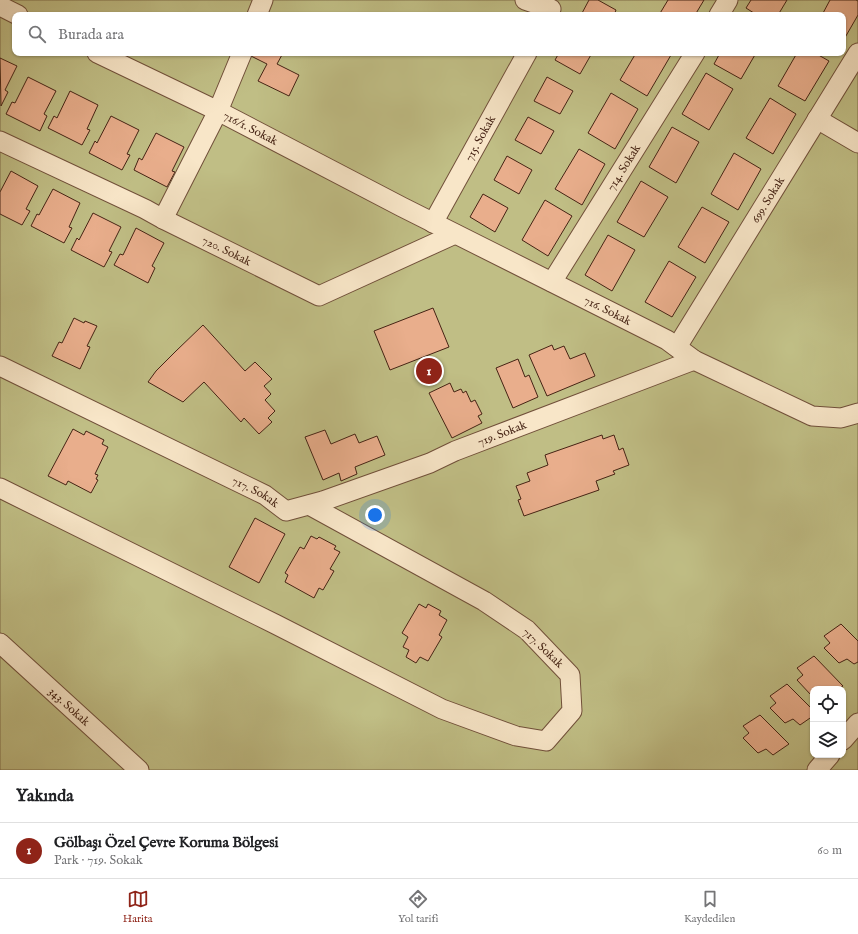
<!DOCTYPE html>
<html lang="tr">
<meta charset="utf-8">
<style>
:root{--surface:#fff;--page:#f2f2f2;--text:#202124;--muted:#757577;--line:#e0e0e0;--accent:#8f2418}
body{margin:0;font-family:"IM FELL English",serif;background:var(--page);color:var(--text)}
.controls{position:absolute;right:12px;bottom:12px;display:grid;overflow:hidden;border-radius:8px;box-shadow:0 1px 3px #0004}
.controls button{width:36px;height:36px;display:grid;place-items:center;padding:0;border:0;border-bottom:1px solid var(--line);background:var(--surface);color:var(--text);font:20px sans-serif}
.you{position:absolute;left:375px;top:515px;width:14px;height:14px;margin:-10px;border:3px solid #fff;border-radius:50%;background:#1a73e8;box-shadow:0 0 0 6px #1a73e833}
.badge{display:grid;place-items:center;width:26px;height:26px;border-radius:50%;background:var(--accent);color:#fff;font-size:13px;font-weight:700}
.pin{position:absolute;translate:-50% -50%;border:2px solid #fff;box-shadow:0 1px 4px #0006}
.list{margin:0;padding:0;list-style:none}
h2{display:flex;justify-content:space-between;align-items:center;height:52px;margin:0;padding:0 16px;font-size:17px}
h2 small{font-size:13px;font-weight:400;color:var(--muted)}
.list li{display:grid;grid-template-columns:26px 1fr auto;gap:12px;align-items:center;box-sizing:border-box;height:56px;padding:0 16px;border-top:1px solid var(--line)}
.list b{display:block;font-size:15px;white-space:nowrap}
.list p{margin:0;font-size:13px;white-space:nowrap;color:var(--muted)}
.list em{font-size:13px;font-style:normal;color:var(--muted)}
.icon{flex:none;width:22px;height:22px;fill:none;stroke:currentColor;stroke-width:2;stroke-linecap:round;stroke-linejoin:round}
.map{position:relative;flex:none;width:858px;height:770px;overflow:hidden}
.search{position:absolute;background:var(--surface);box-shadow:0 1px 3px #0004;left:12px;right:12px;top:12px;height:44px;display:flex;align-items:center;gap:10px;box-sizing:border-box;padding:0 14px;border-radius:8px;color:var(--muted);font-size:15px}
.sheet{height:108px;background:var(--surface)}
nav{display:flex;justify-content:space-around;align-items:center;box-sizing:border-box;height:56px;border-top:1px solid var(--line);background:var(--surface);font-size:11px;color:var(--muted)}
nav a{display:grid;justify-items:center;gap:2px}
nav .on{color:var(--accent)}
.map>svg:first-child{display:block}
</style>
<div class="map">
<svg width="858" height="770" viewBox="0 0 858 770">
<rect width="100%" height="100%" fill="#f5d9aa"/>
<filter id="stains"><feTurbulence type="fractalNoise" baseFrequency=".005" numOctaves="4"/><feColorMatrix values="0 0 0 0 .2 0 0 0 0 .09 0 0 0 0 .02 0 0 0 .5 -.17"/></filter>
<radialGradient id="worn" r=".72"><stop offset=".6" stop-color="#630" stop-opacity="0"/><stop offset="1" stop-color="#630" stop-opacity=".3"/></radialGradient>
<path fill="#c0be85" stroke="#82704c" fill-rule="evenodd" d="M 0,0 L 858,0 L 858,770 L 0,770 ZM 15,15 L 843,15 L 843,53 L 15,53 ZM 813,689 L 843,689 L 843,755 L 813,755 Z"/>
<path fill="#e9ae8c" stroke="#452314" d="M 589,0 L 598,0 L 616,10 L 614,15 L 581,15 Z
M 668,0 L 704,0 L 695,15 L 659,15 Z
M 751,0 L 787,0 L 778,15 L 757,15 L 746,8 Z
M 830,0 L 856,0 L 858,1 L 858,15 L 843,41 L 843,15 L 822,15 Z
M 252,53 L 283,53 L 277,64 L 299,75 L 289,96 L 258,81 L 267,64 L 251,56 Z
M 559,53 L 592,53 L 580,74 L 555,60 Z
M 636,53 L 667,53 L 671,55 L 647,96 L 620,80 Z
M 720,53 L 756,53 L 741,79 L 714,64 Z
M 797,53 L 815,53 L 829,61 L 805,101 L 778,86 Z
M 0,58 L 17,66 L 5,90 L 8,92 L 1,106 Z
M 706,73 L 733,89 L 709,130 L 682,114 Z
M 28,77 L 56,91 L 44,114 L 47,116 L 40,131 L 6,114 L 12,102 L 15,103 Z
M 547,77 L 573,91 L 560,114 L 534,101 Z
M 70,91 L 98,105 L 87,129 L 90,130 L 82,145 L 48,128 L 54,116 L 57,118 Z
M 611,93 L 638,109 L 615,149 L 588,133 Z
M 770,98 L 796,114 L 773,154 L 746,138 Z
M 111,116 L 139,130 L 127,154 L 130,155 L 122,170 L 89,153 L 95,141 L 97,143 Z
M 528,117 L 554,131 L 541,154 L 515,140 Z
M 672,127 L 699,142 L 676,183 L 649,167 Z
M 156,133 L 184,147 L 172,171 L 175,172 L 167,187 L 134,170 L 139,158 L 142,160 Z
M 579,149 L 605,164 L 582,205 L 555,189 Z
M 734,153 L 761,169 L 738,210 L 711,194 Z
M 507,156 L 532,170 L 519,194 L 494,180 Z
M 11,171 L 38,186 L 26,209 L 30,211 L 22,225 L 0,214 L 0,192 Z
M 641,181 L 668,197 L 644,237 L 617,222 Z
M 53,189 L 80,203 L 69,227 L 72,228 L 64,243 L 31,226 L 37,214 L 39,215 Z
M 483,194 L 508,208 L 495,232 L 470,217 Z
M 545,200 L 572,216 L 548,256 L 522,240 Z
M 702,207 L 729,222 L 705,263 L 678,247 Z
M 93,213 L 121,227 L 109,251 L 112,252 L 104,267 L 71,250 L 77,238 L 79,240 Z
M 136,228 L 164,243 L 152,266 L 155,268 L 148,283 L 114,265 L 120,254 L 123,255 Z
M 608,235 L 635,250 L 612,291 L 585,275 Z
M 669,261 L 696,277 L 672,317 L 645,302 Z
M 433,308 L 449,347 L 390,370 L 374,331 Z
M 74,318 L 84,323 L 85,321 L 97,326 L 87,346 L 90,347 L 80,369 L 52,356 L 59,342 L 62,343 Z
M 203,325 L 245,371 L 255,362 L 272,379 L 264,386 L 271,394 L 265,400 L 275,411 L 268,418 L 272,422 L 259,434 L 244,418 L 241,422 L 204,382 L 183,402 L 148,382 L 156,371 L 176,351 Z
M 552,345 L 554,350 L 564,346 L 570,359 L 585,353 L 595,376 L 547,396 L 529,355 Z
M 518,359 L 525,377 L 529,375 L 538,397 L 513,408 L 496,368 Z
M 450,383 L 454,392 L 461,389 L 463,393 L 466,391 L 471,402 L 475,400 L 482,414 L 478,416 L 482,423 L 452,438 L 429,393 Z
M 73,429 L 84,435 L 86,431 L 104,440 L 102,444 L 108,447 L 95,474 L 98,475 L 96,479 L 98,480 L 91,493 L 68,481 L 66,485 L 48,476 Z
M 325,430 L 331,444 L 355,434 L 359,443 L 377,436 L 385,455 L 355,467 L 357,474 L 341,481 L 339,473 L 323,480 L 305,437 Z
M 602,435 L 603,439 L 614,435 L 619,450 L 623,448 L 629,465 L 613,471 L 615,474 L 596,481 L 599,490 L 524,516 L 518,500 L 521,499 L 516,486 L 530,481 L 527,473 L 548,465 L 545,455 Z
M 255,518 L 285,534 L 259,583 L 229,567 Z
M 311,536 L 317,539 L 319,537 L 336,546 L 334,549 L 340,552 L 330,569 L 334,571 L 323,590 L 319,588 L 314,598 L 285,582 L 288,575 L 285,573 L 300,547 L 304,549 Z
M 419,604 L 426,608 L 428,604 L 441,611 L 439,615 L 447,620 L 439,635 L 442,637 L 428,661 L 420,657 L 416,663 L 406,657 L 409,650 L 403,647 L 408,637 L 402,633 Z
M 841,624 L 858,641 L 858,662 L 854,664 L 847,659 L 839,663 L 824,648 L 830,643 L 824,636 Z
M 814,656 L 843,686 L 838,689 L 813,689 L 813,694 L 811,695 L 797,680 L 803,675 L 797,668 Z
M 787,684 L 813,710 L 813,716 L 800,725 L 793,719 L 785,723 L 770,708 L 776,703 L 770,696 Z
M 760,715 L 789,744 L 773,755 L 766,749 L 758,753 L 743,738 L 749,733 L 743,726 Z"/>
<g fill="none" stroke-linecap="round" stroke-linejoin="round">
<g stroke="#71503a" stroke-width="21">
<g id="street">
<path d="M 525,0 L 551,9"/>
<path d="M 0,6 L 18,15"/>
<path d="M 257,15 L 263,0"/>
<path d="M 719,15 L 728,0"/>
<path id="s1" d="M 97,53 L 218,111 L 402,207 L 667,340 L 694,360 L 812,416 L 841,418 L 858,413"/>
<path d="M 817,119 L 858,143"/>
<path id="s2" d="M 0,141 L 145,209 L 163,219 L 319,296 L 455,234"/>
<path d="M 163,219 L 218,111 L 242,53"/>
<path id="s3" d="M 433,223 L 527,53"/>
<path id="s4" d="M 552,282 L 695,53"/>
<path id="s5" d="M 677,347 L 858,53"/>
<path id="s6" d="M 0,366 L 265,495 L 286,511 L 323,501 L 430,463 L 455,451 L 694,360"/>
<path d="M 0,488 L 275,624 L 442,709 L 516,736 L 546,741 L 572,711 L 570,675 L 527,630 L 484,601 L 309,505"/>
<path id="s7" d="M 0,643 L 139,770"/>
<path d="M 843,740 L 858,723"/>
<path d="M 817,770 L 830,755"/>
</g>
</g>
<use href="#street" stroke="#f8e6c8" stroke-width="19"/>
</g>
<g text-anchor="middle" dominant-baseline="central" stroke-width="3" stroke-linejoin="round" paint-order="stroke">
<g font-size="12" fill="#452314" stroke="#f8e6c8">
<text stroke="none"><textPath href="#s1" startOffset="171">716/1. Sokak</textPath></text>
<text stroke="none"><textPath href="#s3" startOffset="97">715. Sokak</textPath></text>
<text stroke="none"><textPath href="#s4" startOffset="135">714. Sokak</textPath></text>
<text stroke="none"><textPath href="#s5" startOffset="173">699. Sokak</textPath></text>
<text stroke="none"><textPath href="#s2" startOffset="252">720. Sokak</textPath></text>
<text stroke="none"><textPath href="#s1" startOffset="572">716. Sokak</textPath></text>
<text stroke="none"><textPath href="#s6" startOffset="551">719. Sokak</textPath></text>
<text stroke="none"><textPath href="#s6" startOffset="285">717. Sokak</textPath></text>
<text transform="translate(543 648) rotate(44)">717. Sokak</text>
<text stroke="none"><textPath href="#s7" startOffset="94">343. Sokak</textPath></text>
</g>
</g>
<rect width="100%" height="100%" filter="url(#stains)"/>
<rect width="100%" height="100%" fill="url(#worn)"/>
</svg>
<div class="controls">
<button><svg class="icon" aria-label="locate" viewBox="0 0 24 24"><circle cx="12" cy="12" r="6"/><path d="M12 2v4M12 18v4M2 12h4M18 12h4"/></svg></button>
<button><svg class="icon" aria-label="layers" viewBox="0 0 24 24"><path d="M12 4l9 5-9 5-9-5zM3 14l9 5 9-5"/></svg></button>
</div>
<div class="you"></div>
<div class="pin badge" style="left:429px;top:371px">1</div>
<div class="search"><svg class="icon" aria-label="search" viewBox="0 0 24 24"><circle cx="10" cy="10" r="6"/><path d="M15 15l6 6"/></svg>Burada ara</div>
</div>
<section class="sheet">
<h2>Yakında<small></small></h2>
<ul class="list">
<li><span class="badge">1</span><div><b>Gölbaşı Özel Çevre Koruma Bölgesi</b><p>Park · 719. Sokak</p></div><em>60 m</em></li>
</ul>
</section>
<nav>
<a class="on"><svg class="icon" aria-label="map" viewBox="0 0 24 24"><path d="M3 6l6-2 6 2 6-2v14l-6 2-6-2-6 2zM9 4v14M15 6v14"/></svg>Harita</a>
<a><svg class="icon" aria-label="directions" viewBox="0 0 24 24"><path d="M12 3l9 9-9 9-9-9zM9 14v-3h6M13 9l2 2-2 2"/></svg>Yol tarifi</a>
<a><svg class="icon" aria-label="saved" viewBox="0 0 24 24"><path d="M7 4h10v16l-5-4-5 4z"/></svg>Kaydedilen</a>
</nav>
